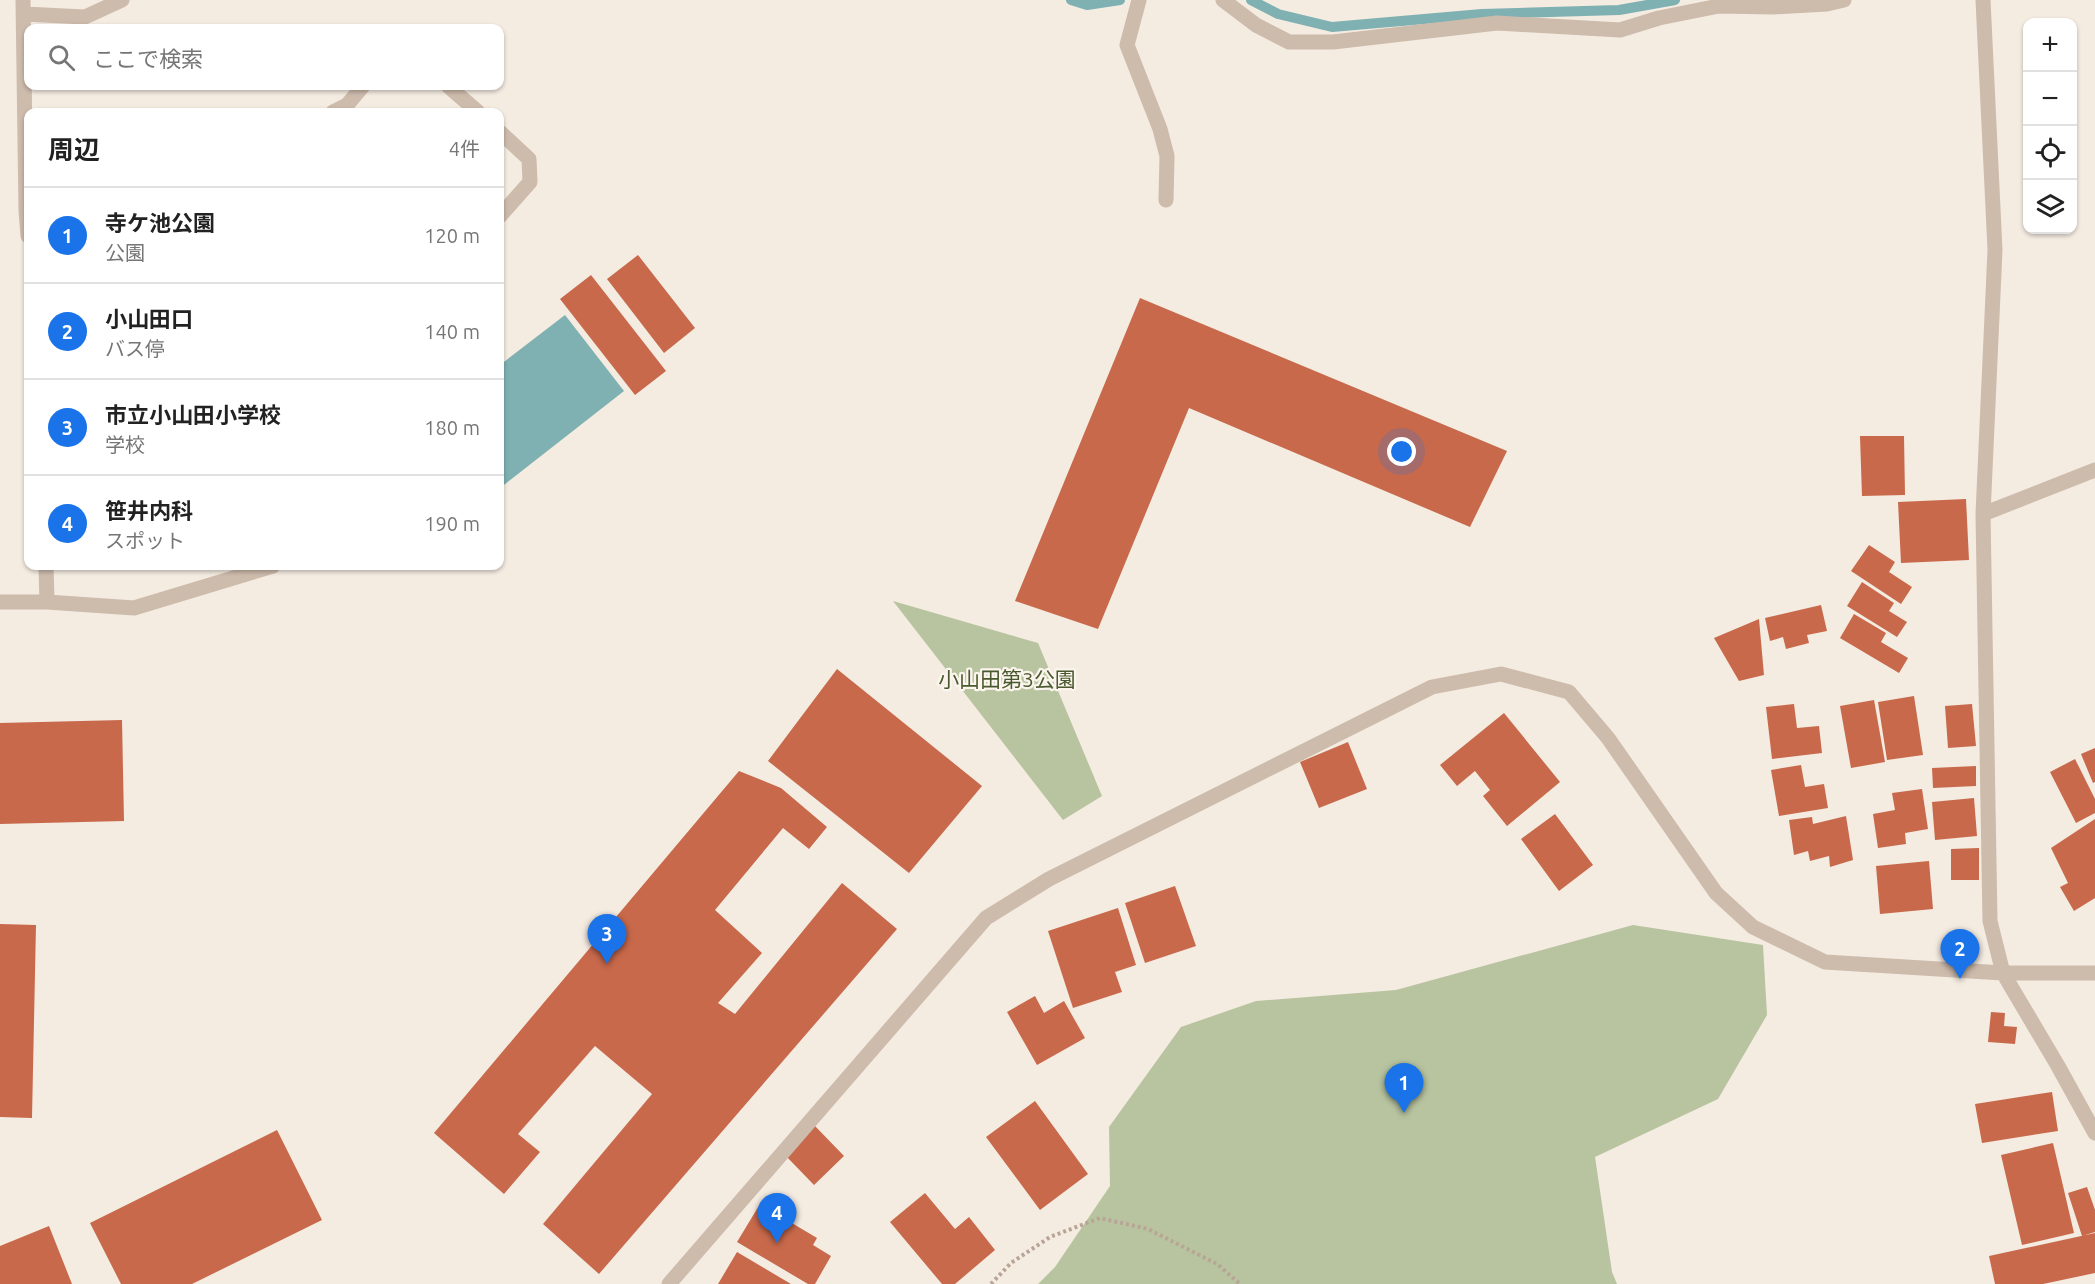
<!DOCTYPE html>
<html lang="ja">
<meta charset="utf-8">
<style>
:root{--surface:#fff;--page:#f6f6f6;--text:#222;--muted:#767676;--line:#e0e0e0;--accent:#1a73e8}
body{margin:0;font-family:Ubuntu,"Noto Sans JP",sans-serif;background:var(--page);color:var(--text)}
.controls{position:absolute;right:18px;top:18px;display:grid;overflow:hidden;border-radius:12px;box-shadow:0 2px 4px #0004}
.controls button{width:54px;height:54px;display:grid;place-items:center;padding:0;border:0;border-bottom:2px solid var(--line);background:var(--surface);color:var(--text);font:30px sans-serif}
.you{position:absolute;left:1402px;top:452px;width:21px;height:21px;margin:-15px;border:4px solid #fff;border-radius:50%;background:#1a73e8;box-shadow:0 0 0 9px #1a73e833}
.badge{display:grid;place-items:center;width:39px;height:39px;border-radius:50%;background:var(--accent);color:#fff;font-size:20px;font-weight:700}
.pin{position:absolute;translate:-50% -50px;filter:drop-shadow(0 2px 3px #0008)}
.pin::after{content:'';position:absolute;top:32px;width:21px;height:18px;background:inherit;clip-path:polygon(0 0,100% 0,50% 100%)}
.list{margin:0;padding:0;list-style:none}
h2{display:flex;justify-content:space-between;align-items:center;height:78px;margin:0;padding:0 24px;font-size:26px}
h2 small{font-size:20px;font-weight:400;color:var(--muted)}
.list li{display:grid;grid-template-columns:39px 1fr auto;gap:18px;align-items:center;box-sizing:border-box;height:96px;padding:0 24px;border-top:2px solid var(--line)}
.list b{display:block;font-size:22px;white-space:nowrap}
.list p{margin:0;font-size:20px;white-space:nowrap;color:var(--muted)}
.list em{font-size:20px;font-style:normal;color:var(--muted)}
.icon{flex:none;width:33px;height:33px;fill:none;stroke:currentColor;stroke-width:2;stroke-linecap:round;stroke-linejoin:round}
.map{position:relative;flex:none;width:2095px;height:1284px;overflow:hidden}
.search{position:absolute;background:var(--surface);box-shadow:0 2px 4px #0004;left:24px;top:24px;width:480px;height:66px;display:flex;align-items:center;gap:15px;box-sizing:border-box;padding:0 21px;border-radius:12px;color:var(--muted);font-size:22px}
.panel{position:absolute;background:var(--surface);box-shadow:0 2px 4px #0004;left:24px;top:108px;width:480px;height:462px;border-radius:12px}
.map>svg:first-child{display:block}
</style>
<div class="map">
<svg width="2095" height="1284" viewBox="0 0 2095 1284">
<rect width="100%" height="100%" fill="#f4ebe1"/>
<path fill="#b8c4a0" d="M 893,601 L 1038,643 L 1102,796 L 1063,820 Z
M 1633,925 L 1763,945 L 1767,1015 L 1718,1099 L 1595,1157 L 1612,1272 L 1617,1284 L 1038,1284 L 1055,1267 L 1110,1186 L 1109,1127 L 1181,1027 L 1256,1001 L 1396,990 Z"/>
<path fill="#7fb0b2" d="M 565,315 L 624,391 L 500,488 L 500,365 Z"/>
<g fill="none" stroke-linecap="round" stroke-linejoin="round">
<path stroke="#7fb0b2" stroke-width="10" d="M 1071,0 L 1087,5 L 1120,0
M 1251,0 L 1278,14 L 1332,27 L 1482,14 L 1619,10 L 1675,0"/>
</g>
<path fill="#c8694b" d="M 638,255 L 695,328 L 664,353 L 607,279 Z
M 591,275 L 666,371 L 635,395 L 560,299 Z
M 1140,298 L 1507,451 L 1470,527 L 1189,408 L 1098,629 L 1015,601 Z
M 1860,436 L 1904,436 L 1905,495 L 1862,496 Z
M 1966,499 L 1969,560 L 1901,563 L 1898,502 Z
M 1869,545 L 1895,562 L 1889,572 L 1912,587 L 1901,604 L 1851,571 Z
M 1862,582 L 1894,603 L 1889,611 L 1907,622 L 1897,637 L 1847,606 Z
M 1821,605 L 1827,631 L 1807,635 L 1809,643 L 1786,649 L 1783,637 L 1770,641 L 1765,618 Z
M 1854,614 L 1886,633 L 1881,642 L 1908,658 L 1899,673 L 1840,638 Z
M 1759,619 L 1764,675 L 1739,681 L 1714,638 Z
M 837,669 L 982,786 L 909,873 L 768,761 Z
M 1914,696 L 1923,755 L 1887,760 L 1878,702 Z
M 1874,700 L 1885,762 L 1851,768 L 1840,706 Z
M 1794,704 L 1797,728 L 1819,726 L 1822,753 L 1772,759 L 1766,707 Z
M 1972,704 L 1976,746 L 1948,748 L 1945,706 Z
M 1504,713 L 1560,782 L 1507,826 L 1483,796 L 1490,790 L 1475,771 L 1457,786 L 1440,765 Z
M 122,720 L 124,821 L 0,824 L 0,723 Z
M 1348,742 L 1367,789 L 1319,808 L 1300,762 Z
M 2095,748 L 2095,782 L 2093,783 L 2081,754 Z
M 2075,759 L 2095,799 L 2095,813 L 2076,823 L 2050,772 Z
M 1801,765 L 1805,787 L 1824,784 L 1828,808 L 1779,816 L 1771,770 Z
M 1976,766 L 1976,786 L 1933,788 L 1932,768 Z
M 739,771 L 781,788 L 827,827 L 809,849 L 783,828 L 715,910 L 762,953 L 718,1003 L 735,1014 L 842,883 L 897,929 L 599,1274 L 543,1224 L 652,1094 L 595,1046 L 518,1134 L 540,1152 L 504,1194 L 434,1133 Z
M 1922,789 L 1928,829 L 1905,833 L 1906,844 L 1878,848 L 1873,814 L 1895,810 L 1892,793 Z
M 1974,798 L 1977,836 L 1935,840 L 1932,802 Z
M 1555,814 L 1593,865 L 1559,891 L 1521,839 Z
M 1846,816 L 1853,860 L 1830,867 L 1829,856 L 1810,861 L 1808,851 L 1794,855 L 1789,820 L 1812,817 L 1813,824 Z
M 2095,819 L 2095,898 L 2074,911 L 2060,887 L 2068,883 L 2051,848 Z
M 1979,848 L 1979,880 L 1951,880 L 1951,849 Z
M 1929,861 L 1933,909 L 1880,914 L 1876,866 Z
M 1175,886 L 1196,946 L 1145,963 L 1125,903 Z
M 1118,908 L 1136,965 L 1115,972 L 1122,992 L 1073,1008 L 1048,931 Z
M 0,924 L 36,925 L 32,1118 L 0,1117 Z
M 1035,996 L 1044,1013 L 1064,1001 L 1085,1038 L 1037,1065 L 1007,1012 Z
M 1991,1012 L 2005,1013 L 2004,1026 L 2017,1027 L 2015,1044 L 1988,1042 Z
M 2052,1092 L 2058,1131 L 1982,1143 L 1975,1104 Z
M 1035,1101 L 1088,1174 L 1040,1210 L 986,1137 Z
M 815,1126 L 844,1156 L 814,1185 L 785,1155 Z
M 277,1130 L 322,1220 L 192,1284 L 121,1284 L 90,1223 Z
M 2053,1143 L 2074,1233 L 2022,1245 L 2001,1155 Z
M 2087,1187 L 2095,1210 L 2095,1232 L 2082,1236 L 2068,1193 Z
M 925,1193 L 955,1229 L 969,1217 L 995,1250 L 955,1284 L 942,1284 L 890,1222 Z
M 760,1204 L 817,1238 L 813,1245 L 831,1256 L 815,1284 L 808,1284 L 737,1242 Z
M 49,1226 L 72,1284 L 0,1284 L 0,1246 Z
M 2095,1233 L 2095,1273 L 2043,1284 L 1995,1284 L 1989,1256 Z
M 737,1252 L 791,1284 L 718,1284 Z"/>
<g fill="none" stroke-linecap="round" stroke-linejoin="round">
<path stroke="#b9a596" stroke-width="4" stroke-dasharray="3 3" stroke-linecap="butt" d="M 991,1284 L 1011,1263 L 1050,1237 L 1100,1218 L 1148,1229 L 1217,1264 L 1240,1284"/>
<path stroke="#cdbbac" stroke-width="15" d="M 23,0 L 26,211 L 28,236
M 1139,0 L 1127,45 L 1160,129 L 1167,156 L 1166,200
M 1223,0 L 1256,25 L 1289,42 L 1333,42 L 1497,23 L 1620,30 L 1659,18 L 1719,6 L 1773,7 L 1827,4 L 1844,0
M 1983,0 L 1995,250 L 1983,514 L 1990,921 L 2003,973 L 2058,1066 L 2095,1133
M 24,14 L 85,17 L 122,0
M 448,86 L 478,112
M 333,112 L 347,105 L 363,86
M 500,132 L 529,159 L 530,182 L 500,216
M 1983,514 L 2095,470
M 46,566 L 47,602
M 0,602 L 47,602 L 134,608 L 273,566
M 669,1284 L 986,918 L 1049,879 L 1432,687 L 1501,674 L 1569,692 L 1608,738 L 1716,893 L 1753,927 L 1825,962 L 2003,973 L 2095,973"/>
</g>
<g text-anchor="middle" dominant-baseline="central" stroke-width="4.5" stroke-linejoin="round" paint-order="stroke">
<g font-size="21" fill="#4a5a2e" stroke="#fbf5ee">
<text x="1007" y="679">小山田第3公園</text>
</g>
</g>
</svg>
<div class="controls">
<button>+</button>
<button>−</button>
<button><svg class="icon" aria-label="locate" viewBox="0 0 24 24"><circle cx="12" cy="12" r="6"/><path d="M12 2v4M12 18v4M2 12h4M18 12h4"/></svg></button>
<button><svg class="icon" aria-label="layers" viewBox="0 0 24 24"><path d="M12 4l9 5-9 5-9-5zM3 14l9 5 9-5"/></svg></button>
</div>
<div class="you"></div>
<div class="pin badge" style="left:1404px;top:1113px">1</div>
<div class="pin badge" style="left:1960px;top:979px">2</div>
<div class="pin badge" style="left:607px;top:964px">3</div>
<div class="pin badge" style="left:777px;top:1243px">4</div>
<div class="search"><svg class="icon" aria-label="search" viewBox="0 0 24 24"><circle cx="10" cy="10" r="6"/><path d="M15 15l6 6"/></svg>ここで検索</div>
<section class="panel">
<h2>周辺<small>4件</small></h2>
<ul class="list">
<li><span class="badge">1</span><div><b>寺ケ池公園</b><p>公園</p></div><em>120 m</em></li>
<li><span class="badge">2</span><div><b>小山田口</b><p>バス停</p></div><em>140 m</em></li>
<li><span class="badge">3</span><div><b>市立小山田小学校</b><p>学校</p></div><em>180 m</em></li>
<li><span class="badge">4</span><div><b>笹井内科</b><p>スポット</p></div><em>190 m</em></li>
</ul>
</section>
</div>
